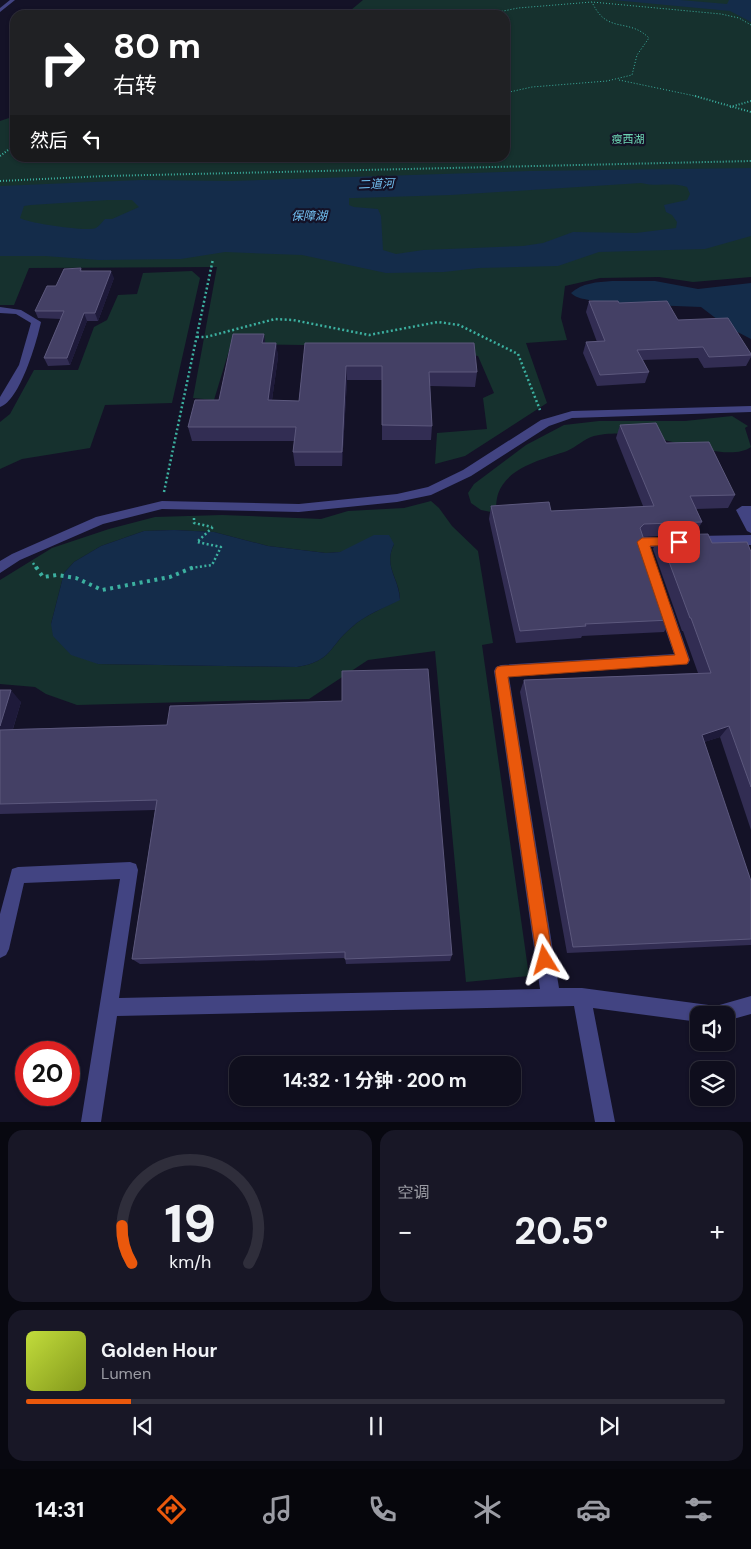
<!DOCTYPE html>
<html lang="zh">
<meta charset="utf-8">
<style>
:root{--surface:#0f0e1d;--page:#181726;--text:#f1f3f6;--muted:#9b9ca4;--line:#2f2e3b;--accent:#ea580c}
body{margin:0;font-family:"DM Sans","Noto Sans SC",sans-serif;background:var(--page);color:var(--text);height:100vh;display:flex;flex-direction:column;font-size:19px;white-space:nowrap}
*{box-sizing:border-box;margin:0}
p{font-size:16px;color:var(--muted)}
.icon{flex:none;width:28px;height:28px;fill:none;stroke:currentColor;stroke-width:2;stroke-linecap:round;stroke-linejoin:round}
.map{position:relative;height:1122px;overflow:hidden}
.side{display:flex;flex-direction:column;gap:8px;padding:8px;background:#080810;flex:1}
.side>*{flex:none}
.hud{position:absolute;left:10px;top:10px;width:500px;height:152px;border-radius:15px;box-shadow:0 1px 4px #0004,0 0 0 1px var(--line);background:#202124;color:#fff;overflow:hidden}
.buttons{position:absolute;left:690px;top:1006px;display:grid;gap:10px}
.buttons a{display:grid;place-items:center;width:45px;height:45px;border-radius:10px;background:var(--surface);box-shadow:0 1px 4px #0004,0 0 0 1px var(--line);font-size:25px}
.speed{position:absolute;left:15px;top:1041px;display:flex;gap:10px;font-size:25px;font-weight:700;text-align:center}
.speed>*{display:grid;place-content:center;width:65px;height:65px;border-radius:50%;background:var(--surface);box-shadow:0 1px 4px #0004,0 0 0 1px var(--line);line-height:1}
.speed .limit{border:8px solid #d22;background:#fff;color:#111}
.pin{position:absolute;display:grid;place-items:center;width:42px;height:42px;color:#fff;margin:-21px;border-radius:10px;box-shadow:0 2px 8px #0006}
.me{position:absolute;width:55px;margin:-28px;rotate:352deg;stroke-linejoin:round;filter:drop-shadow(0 0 4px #0008)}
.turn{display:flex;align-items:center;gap:18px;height:105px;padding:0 20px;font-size:22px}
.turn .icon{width:65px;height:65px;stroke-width:2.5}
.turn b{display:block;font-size:35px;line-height:42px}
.then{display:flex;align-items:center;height:48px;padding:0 20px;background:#0003;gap:10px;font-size:19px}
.big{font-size:38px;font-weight:700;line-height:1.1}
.side .tile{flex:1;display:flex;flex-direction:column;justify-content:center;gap:8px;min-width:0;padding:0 18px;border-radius:15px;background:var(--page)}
.side .dial{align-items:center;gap:0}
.dial svg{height:130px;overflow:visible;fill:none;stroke:var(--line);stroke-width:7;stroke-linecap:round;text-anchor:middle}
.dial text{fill:var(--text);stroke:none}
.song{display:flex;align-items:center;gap:15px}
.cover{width:60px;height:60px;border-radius:8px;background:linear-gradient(135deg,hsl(70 70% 55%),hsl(70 70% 35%))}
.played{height:5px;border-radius:2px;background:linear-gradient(90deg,var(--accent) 15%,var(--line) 15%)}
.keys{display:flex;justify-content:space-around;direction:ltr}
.heat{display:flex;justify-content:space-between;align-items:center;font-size:28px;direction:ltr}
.side .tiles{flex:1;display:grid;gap:8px;grid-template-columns:1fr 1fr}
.tile:last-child{grid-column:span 2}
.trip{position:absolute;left:229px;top:1056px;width:292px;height:50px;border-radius:15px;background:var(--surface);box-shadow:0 1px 4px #0004,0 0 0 1px var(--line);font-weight:700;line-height:50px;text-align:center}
.tabs{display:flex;height:80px;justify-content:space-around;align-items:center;background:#06060c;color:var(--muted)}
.tabs .icon{width:35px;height:35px}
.tabs .selected{color:var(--accent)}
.tabs b{font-size:22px;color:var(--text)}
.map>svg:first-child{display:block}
.green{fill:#16312e;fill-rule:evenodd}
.water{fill:#142c4a;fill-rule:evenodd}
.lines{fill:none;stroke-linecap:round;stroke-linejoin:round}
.path-far3{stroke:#3cb0a0;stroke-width:1;stroke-dasharray:1 2;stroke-linecap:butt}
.path-far2{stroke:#3cb0a0;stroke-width:2;stroke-dasharray:1 2;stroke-linecap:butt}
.path-far1{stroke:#3cb0a0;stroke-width:2.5;stroke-dasharray:2 2.5;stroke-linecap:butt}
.path{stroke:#3cb0a0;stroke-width:4;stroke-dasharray:3 4.5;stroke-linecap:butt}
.minor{fill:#424482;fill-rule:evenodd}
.wall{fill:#322d53}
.shaded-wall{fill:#1e1a3a}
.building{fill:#444065;stroke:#5c587d}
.route{fill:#ea580c;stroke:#983908}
.labels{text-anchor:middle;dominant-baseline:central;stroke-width:4.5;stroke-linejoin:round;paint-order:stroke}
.far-park-label{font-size:11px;fill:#6dd6b4;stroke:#141227}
.far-water-label{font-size:12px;font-style:italic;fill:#73c1f2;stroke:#141227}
</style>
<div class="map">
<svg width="751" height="1122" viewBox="0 0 751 1122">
<rect width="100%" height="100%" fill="#141227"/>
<path class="green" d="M 363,0 L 751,0 L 751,277 L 693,282 L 659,277 L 600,278 L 565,286 L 561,318 L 567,340 L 526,343 L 547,403 L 465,456 L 435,464 L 437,433 L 487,429 L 483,398 L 494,393 L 478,356 L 433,347 L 231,344 L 214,400 L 193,398 L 217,267 L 29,268 L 14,305 L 0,305 L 0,121 L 15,116 L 15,158 L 505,158 L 505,15 L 345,15 Z
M 192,271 L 200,278 L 172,403 L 105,405 L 90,448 L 22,459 L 0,469 L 0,422 L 10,414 L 34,370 L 78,370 L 94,327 L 107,320 L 118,295 L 137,294 L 143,273 Z
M 732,416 L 748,426 L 745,428 L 751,447 C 728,464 662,435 632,434 C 621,433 604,433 594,436 C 584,439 576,447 567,451 C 544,459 507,467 498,494 C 496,500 496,508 496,513 L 481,510 L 471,503 L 468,493 L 474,484 L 526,445 L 564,425 L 599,421 L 685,421 Z
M 431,501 L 439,508 L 452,526 L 478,551 L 493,643 L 482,645 L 529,976 L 466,982 L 435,651 L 368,660 L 309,699 L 77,705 L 46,694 L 35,687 L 0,684 L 0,580 L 52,548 L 109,529 L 155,517 L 222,515 L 321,519 L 348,511 L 404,508 ZM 174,530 L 214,532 L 268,546 L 326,553 L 340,552 L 394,544 C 383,567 399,577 400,599 C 386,607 363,616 352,627 C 328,647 333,661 297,667 L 98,664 L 51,624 L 64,573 L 74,562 L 101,546 L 144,531 Z"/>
<path class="water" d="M 613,0 L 680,0 L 727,4 L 729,0 L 751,0 L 751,22 L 730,11 Z
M 751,168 L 751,236 L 705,249 L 599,252 L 558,266 L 479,268 L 444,272 L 386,273 L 302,255 L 225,252 L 181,259 L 99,260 L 45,256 L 0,256 L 0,186 L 141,180 L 230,181 L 530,171 ZM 641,183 C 656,187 673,182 687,187 L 690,194 L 687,200 L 664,205 L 666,212 L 672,215 L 677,222 L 676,228 L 636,233 L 573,232 L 543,243 L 523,246 L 423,250 L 396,254 L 383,250 L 381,216 L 378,209 L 354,207 L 349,205 L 349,198 L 354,198 L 451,195 ZM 108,200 L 132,200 L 139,207 L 112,219 L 105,219 C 102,222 99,226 96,228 C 86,232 28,223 20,218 L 24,206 L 31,205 Z
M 612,281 L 655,281 L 698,289 L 751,283 L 751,339 L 726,326 L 701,307 L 624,304 L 603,306 C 593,297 580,302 571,293 C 582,283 597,282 612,281 Z
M 174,530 L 214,532 L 268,546 L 326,553 L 340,552 L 374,535 L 389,535 L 394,544 C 383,567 399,577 400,600 C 386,607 363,616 352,627 C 328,647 333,661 297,667 L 98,664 L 71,655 L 53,636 L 51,624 L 64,573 L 74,562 L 101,546 L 144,531 Z"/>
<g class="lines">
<path class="path-far3" d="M 484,15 L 518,8 L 592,2 L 721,14 L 739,18 L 751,25
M 619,80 L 700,97
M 505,93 L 532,87 L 607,81 L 632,75 L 637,55 L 649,38 C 628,17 607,35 592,2"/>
<path class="path-far2" d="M 695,96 L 751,112
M 730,107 L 751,101
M 0,156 L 15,145
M 0,181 L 106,176 L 751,161"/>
<path class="path-far1" d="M 197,337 L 206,337 L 275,319 L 293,320 L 369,335 L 438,322 L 459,325 L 518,354 L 540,410
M 164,492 L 213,259
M 194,518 L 194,523 L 212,527
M 33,563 L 36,568
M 191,568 L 212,565 L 221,547 L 197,542 L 213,527"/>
<path class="path" d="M 36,567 L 43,577 L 57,575 L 76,578 L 102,590 L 170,577 L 194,567"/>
<path class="minor" d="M 10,0 L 15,0 L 0,12 L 0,8 Z
M 0,307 L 21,310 L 41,322 C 37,341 20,401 0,407 L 0,397 L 19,365 L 31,323 L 16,314 L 0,313 Z
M 751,406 L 751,412 L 572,418 L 549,426 L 471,476 L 431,495 L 397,502 L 299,512 L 162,509 L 103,524 L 20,560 L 0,573 L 0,561 L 12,554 L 96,517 L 162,501 L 299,504 L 397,494 L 428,487 L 463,470 L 541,420 L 572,411 Z
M 742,506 L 751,506 L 751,533 L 747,531 L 736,510 Z
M 751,535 L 751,545 L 696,546 L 692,544 L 690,541 L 692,538 L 696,536 Z
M 642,537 L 673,537 L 677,539 L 679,542 L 677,545 L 650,547 L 653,556 L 651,559 L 643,559 L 636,542 L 638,539 Z
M 665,603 L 670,604 L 672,608 L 690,660 L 688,664 L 509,677 L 559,988 L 582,988 L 716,1006 L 751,996 L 751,1014 L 726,1021 L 726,1015 L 699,1015 L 699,1022 L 593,1008 L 615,1122 L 595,1122 L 574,1006 L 117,1016 L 101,1122 L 81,1122 L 120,879 L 24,883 L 9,949 L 6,955 L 0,958 L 0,914 L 12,869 L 18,867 L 130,862 L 136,864 L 138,870 L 119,998 L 540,989 L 494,671 L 496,667 L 501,665 L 674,654 L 658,608 L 660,604 Z"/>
</g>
<path class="wall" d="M 81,268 L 82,271 L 114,278 L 98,321 L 87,321 L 70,365 L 48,366 L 44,358 L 61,319 L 38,318 L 35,311 L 56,286 Z
M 589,301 L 619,303 L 678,320 L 751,354 L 751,357 L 746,366 L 704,368 L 698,358 L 643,360 L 649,372 L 645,383 L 597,386 L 583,353 L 586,342 L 597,342 L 586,312 Z
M 265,343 L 276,343 L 278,357 L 272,400 L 299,401 L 305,343 L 477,372 L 475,387 L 430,386 L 432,426 L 431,440 L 382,440 L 382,380 L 347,380 L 342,466 L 295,466 L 293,452 L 294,441 L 192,441 L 188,427 L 219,400 Z
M 620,425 L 666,443 L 735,495 L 728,508 L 696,509 L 702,522 L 695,534 L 712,543 L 751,552 L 751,830 L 720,737 L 704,742 L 751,881 L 751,945 L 567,953 L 520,692 L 524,680 L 698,673 L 683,631 L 682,631 L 653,549 L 659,536 L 643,537 L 671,620 L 664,632 L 582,636 L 581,638 L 516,643 L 489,519 L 491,506 L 551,511 L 643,506 L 616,438 Z
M 0,690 L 21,702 L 13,729 L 167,725 L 452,955 L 450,961 L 346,964 L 345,958 L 140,964 L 132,959 L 155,810 L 0,814 Z"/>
<path class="shaded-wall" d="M 111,271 L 114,278 L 98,321 L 95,313 Z
M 84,313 L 87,321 L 70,365 L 67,358 Z
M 264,334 L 266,348 L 262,343 Z
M 276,343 L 278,357 L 270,414 L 268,400 Z
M 346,366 L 347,380 L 342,466 L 342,452 Z
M 11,690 L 21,702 L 9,741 L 0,731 L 0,726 Z
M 729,726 L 720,737 L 692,746 L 702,735 Z"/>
<path class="building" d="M 81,268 L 80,271 L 111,271 L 95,313 L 84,313 L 67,358 L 44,358 L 64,311 L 35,311 L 47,286 L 56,286 L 64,269 Z
M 589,301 L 618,301 L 619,303 L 667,301 L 678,320 L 728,318 L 751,354 L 751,355 L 709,357 L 703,347 L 637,350 L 649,372 L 600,375 L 586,342 L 605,341 Z
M 233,334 L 264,334 L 262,343 L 276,343 L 268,400 L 299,401 L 305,343 L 474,343 L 477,372 L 429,372 L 432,426 L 382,425 L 382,366 L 346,366 L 342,452 L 293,452 L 296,427 L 188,427 L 195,400 L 219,400 Z
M 656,423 L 666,443 L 709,442 L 735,495 L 690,496 L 702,522 L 644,524 L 640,528 L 671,620 L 585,624 L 586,626 L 520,631 L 491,506 L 549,502 L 551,511 L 654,506 L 620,425 Z
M 708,534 L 712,543 L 747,542 L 751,552 L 751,787 L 729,726 L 702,735 L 751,881 L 751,939 L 573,947 L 524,680 L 711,673 L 691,618 L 690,618 L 659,535 Z
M 428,669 L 452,955 L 345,959 L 345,952 L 132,959 L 157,800 L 0,804 L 0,730 L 167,725 L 170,706 L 342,701 L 342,671 Z
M 0,690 L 11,690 L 0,726 Z"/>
<path class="route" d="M 679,537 L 683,538 L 684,542 L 683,545 L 650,546 L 689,660 L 687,664 L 508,677 L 553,960 L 550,965 L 545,968 L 539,965 L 537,960 L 495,671 L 497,667 L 501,666 L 675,655 L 637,542 L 642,538 Z"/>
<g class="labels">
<g class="far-park-label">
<text x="628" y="139">瘦西湖</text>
</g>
<g class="far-water-label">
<text transform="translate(376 184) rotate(-2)">二道河</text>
<text x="309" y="216">保障湖</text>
</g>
</g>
</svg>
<div class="buttons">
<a><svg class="icon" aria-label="sound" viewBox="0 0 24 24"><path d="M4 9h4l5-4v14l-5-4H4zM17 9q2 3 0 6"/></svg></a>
<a><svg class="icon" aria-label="layers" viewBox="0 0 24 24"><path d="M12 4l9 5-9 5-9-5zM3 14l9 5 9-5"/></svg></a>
</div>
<div class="speed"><div class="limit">20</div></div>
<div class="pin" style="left:679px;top:542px;background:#d93025"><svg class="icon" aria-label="arrive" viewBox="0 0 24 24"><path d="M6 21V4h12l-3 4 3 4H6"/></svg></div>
<svg class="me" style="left:545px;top:960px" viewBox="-20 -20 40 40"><path d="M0-17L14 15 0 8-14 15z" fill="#ea580c" stroke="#fff" stroke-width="4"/></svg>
<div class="trip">14:32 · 1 分钟 · 200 m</div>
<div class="hud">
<div class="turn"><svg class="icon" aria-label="right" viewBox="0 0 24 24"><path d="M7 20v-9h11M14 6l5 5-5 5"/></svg><div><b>80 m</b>右转</div></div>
<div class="then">然后<svg class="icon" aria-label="left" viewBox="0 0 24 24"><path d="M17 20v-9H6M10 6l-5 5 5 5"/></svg></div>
</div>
</div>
<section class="side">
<div class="tiles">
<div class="tile dial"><svg viewBox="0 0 100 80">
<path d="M14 69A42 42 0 1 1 86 69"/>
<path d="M14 69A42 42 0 0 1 8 46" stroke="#ea580c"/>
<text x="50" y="56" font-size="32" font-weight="700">19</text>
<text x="50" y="72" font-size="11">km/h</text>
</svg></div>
<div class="tile"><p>空调</p>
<div class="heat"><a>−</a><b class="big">20.5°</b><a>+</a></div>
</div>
<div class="tile">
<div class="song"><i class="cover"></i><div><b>Golden Hour</b><p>Lumen</p></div></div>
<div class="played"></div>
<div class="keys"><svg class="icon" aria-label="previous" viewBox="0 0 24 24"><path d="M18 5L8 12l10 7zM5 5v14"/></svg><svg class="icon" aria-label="pause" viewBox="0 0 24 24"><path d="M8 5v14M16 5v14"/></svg><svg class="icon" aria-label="next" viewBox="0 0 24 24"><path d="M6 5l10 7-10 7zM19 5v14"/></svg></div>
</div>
</div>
</section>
<nav class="tabs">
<b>14:31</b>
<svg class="icon selected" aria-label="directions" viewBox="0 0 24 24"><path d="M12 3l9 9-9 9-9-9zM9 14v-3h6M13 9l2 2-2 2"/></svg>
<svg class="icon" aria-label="music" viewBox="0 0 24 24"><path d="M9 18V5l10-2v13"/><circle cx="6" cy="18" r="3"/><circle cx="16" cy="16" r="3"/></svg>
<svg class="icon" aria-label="phone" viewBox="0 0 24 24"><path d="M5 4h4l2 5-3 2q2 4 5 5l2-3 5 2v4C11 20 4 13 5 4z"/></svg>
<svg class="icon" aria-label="climate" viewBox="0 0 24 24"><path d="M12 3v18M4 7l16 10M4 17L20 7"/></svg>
<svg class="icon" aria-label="car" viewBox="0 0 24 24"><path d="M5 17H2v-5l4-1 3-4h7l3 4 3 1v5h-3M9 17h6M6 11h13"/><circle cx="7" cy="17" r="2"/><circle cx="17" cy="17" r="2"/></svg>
<svg class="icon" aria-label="filters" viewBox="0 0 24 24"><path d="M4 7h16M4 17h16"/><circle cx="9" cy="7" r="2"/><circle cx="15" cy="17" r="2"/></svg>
</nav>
